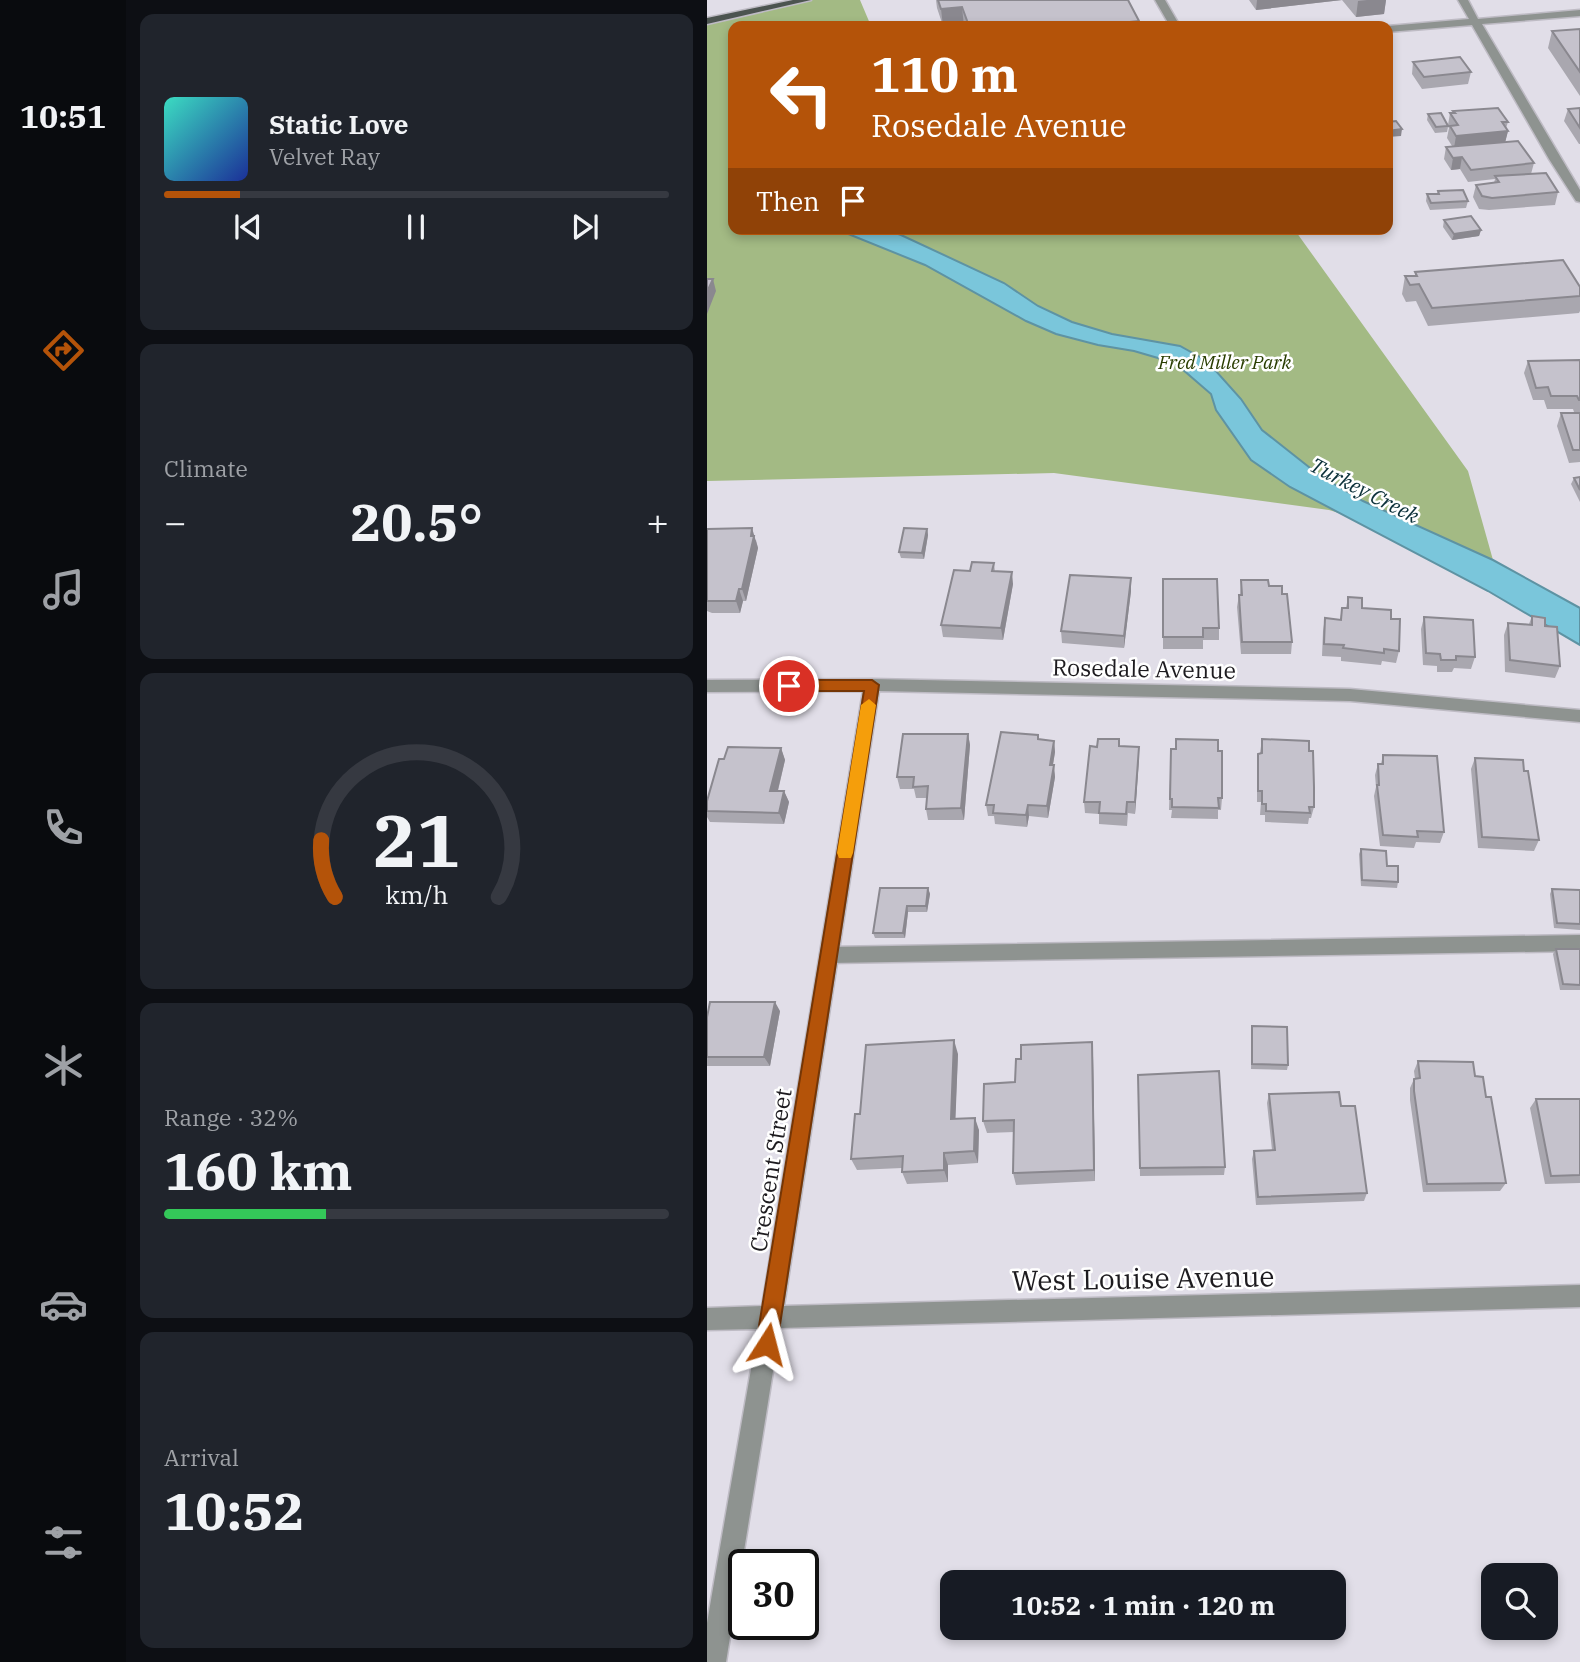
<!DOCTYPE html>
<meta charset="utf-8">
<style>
:root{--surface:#171b24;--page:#20242c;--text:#f1f3f6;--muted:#9ea1a6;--line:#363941;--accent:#b45309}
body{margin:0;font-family:"IBM Plex Serif",serif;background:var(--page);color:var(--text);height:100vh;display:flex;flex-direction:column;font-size:26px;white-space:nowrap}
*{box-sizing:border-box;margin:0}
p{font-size:23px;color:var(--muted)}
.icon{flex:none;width:38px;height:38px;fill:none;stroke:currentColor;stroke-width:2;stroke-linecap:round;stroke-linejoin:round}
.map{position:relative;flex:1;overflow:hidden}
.drawer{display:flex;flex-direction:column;gap:14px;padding:14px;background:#0d0f14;width:581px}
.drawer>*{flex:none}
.hud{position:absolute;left:21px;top:21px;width:665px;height:214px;border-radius:14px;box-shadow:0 4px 10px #0003;background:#b45309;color:#fff;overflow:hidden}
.controls{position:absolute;left:774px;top:1563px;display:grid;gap:14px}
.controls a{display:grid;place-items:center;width:77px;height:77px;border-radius:14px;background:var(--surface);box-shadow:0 4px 10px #0003;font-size:35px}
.speed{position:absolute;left:21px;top:1549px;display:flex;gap:14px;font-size:35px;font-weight:700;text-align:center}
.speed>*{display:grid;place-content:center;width:91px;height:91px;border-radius:50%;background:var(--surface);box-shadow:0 4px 10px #0003;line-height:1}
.speed .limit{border:4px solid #111;border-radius:10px;background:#fff;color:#111}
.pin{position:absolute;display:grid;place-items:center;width:60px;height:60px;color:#fff;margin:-30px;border:4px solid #fff;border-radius:50%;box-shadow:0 2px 7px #0007}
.me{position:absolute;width:77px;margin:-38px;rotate:9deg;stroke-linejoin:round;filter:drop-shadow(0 0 5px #0008)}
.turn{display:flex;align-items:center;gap:24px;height:147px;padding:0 28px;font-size:32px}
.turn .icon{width:91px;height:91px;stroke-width:2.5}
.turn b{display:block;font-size:49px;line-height:60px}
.then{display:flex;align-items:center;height:66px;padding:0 28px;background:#0003;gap:14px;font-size:26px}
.big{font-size:52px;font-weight:700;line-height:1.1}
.drawer .widget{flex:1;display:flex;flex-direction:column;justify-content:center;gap:10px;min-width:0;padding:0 24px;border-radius:14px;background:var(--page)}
.drawer .dial{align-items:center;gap:0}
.dial svg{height:182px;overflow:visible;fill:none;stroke:var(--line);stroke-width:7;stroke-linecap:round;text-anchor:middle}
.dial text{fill:var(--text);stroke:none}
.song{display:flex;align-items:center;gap:21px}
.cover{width:84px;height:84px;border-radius:10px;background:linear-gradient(135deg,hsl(170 70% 55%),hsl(230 70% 35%))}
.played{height:7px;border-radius:4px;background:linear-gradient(90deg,var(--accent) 15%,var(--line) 15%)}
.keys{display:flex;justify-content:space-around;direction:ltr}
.heat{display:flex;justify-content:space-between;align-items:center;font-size:38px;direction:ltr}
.charge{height:10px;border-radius:5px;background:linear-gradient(90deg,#34c759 32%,var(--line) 0)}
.trip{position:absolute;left:233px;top:1570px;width:406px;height:70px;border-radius:14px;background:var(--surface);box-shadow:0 4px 10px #0003;font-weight:700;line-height:70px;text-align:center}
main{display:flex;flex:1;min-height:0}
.menu{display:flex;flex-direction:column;width:126px;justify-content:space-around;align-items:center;background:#090b0e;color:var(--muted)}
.menu .icon{width:49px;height:49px}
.menu .active{color:var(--accent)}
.menu b{font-size:32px;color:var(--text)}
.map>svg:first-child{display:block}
.green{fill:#a3ba84}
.water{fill:#7ac6db;stroke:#5e93a3;stroke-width:2}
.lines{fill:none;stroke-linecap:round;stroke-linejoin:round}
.lane-casing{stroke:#bebbc4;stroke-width:3}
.street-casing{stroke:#bebbc4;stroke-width:3}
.primary-casing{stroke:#bebbc4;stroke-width:3}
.lane{fill:#8e9390;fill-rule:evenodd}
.street{fill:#8e9390;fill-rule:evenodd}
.primary{fill:#4c5450;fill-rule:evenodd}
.wall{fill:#a9a7af}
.shaded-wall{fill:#8a888f}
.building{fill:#c5c2cc;stroke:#8a888f;stroke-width:2}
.route{fill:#b45309;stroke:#753606;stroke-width:2}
.slow{fill:#f59e0b}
.labels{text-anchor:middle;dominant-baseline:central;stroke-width:5;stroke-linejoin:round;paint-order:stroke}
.far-park-label{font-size:19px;font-style:italic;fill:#293d00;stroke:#fff}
.far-water-label{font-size:21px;font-style:italic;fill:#0c313a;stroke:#fff}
.street-label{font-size:23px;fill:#1d1b1f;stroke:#fff}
.near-street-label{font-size:28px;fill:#1d1b1f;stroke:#fff}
</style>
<main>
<nav class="menu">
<b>10:51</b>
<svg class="icon active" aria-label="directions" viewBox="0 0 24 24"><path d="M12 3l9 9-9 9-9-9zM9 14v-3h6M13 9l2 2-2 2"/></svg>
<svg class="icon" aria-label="music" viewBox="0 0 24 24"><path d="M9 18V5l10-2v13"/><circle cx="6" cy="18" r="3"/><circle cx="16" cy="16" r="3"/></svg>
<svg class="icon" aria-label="phone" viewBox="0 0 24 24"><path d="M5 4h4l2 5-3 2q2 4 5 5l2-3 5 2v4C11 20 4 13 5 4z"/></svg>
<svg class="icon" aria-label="climate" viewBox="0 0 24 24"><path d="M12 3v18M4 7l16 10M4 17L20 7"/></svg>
<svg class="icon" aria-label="car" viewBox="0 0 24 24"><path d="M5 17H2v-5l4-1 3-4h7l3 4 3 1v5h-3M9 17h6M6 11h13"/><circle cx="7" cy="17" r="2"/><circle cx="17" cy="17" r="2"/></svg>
<svg class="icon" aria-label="filters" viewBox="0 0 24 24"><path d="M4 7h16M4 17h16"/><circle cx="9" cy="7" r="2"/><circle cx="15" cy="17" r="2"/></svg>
</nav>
<section class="drawer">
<div class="widget">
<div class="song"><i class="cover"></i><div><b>Static Love</b><p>Velvet Ray</p></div></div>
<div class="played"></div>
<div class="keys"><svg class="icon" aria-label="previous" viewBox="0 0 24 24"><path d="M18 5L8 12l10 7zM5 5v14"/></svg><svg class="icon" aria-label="pause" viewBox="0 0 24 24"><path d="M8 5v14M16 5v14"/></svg><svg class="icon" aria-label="next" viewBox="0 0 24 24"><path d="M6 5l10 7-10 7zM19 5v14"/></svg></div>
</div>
<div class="widget"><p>Climate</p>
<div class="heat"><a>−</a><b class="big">20.5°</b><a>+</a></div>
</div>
<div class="widget dial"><svg viewBox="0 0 100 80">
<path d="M14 69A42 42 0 1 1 86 69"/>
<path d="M14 69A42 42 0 0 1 8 44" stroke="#b45309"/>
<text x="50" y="56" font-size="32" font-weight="700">21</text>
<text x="50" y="72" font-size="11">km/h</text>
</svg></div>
<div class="widget"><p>Range · 32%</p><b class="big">160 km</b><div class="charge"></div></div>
<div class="widget"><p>Arrival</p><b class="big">10:52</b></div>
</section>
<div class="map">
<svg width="873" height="1662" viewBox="0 0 873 1662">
<rect width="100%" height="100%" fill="#e1dee8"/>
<path class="green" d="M 92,0 L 153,0 L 164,26 L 26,26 L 26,229 L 587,229 L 761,471 L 786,560 L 622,510 L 347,473 L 0,481 L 0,21 Z"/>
<path class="water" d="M 129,229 L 177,229 L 194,235 L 297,283 L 331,306 L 365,322 L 405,334 L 473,346 L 500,361 L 534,399 L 555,430 L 612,475 L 656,501 L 786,560 L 873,608 L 873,645 L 781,591 L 583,487 L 544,460 L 509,410 L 504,394 L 468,363 L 427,351 L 391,345 L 349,334 L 319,321 L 218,265 Z"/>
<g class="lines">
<defs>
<path id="lane" d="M 873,935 L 873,951 L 122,963 L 115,961 L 113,955 L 115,949 L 122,947 Z"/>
<path id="street" d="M 448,0 L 458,0 L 473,26 L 463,26 Z
M 751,0 L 761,0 L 771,19 L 873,10 L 873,16 L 775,24 L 873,190 L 873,202 L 869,201 L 842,159 L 765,25 L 681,32 L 681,26 L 762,19 Z
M 165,679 L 643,689 L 873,710 L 873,722 L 643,701 L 172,691 L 77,1306 L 873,1285 L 873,1307 L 73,1328 L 19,1662 L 0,1662 L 0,1623 L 51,1329 L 0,1330 L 0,1308 L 55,1306 L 156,691 L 0,692 L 0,680 Z"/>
<path id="primary" d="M 86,0 L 104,0 L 0,24 L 0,18 Z"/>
</defs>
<use href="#lane" class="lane-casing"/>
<use href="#street" class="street-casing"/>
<use href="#primary" class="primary-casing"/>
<use href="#lane" class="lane"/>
<use href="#street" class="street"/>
<use href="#primary" class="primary"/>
</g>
<path class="wall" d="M 229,0 L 421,0 L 432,21 L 432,26 L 236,26 L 230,8 Z
M 542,0 L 635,0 L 549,10 Z
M 635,0 L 679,0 L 677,14 L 649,17 Z
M 873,29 L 873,96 L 841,48 L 845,31 Z
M 706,62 L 764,72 L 761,84 L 715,89 L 705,74 Z
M 873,108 L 873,144 L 872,144 L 857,121 L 861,109 Z
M 746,111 L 801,122 L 799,128 L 801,131 L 798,142 L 827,163 L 824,174 L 851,192 L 848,205 L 782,210 L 772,209 L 766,197 L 769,185 L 787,183 L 788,179 L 761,182 L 753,169 L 744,170 L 737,159 L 739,147 L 745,146 L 740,138 L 742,128 L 741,127 L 740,132 L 728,133 L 720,120 L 721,114 L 741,125 L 743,113 L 746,113 Z
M 731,191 L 761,201 L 759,208 L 723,210 L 719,201 L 720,194 L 730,194 Z
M 737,220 L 774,230 L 772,236 L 745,240 L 736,227 Z
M 708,272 L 873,287 L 873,311 L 872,313 L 721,326 L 709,301 L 699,302 L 695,294 L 698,276 L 708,276 Z
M 873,360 L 873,412 L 867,412 L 866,409 L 840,409 L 837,400 L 826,400 L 817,373 L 821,361 Z
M 854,413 L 873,413 L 873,462 L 862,463 L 850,426 Z
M 873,477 L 873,502 L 864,484 L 867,478 Z
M 0,529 L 49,540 L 51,548 L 39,601 L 36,601 L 33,613 L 5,613 L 0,611 Z
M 220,529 L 221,535 L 217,559 L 194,558 L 192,552 Z
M 287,563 L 288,572 L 306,584 L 296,640 L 236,637 L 234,625 L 263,571 Z
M 424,578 L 424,591 L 417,648 L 355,643 L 354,631 Z
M 456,579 L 512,628 L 512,640 L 496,640 L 496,649 L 456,649 Z
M 534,580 L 562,586 L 575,594 L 585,642 L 584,654 L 534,654 L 530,607 L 532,595 L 533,595 Z
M 641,597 L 655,608 L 684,619 L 692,651 L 689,663 L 675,661 L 674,665 L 634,661 L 634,657 L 615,656 L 616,631 L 618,618 L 633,620 L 635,608 L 639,608 Z
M 825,616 L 838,626 L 853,666 L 848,678 L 798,672 L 797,635 L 801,623 L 822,624 Z
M 717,617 L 768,657 L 764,669 L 747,668 L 745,672 L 730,672 L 730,666 L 716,665 L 714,629 Z
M 261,734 L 263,745 L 257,820 L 221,820 L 219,809 L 220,798 L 209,798 L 207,789 L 193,789 L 190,777 Z
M 331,735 L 332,739 L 347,741 L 348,752 L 346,765 L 348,777 L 341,818 L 322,816 L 320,827 L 288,824 L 287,816 L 281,816 L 279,805 Z
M 555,739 L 607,807 L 604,818 L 602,818 L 601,824 L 558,822 L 558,815 L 553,815 L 554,802 L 550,802 L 550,765 L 551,754 L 553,753 Z
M 412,746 L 432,747 L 428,814 L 421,813 L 420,826 L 392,824 L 392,814 L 378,813 L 377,802 Z
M 74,748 L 78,760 L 71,791 L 77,791 L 82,802 L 77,824 L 3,822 L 0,817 L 0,801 L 17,759 Z
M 464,749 L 511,751 L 515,798 L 514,810 L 511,810 L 511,819 L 464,818 L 465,810 L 462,810 Z
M 676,755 L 737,832 L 733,843 L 709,842 L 707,848 L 673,846 L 667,796 L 669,787 L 668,775 L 671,764 L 674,764 Z
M 768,758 L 817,771 L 832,840 L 827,851 L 771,848 L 764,769 Z
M 654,849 L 680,866 L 691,882 L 690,888 L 654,886 L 652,854 Z
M 221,888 L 223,894 L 220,912 L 201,912 L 198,938 L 168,938 L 166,933 Z
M 845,889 L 873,890 L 873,930 L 847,928 L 843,894 Z
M 849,949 L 873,949 L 873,990 L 853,990 L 846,954 Z
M 73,1011 L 63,1066 L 0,1066 L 0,1017 Z
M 545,1026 L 581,1065 L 580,1070 L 544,1069 Z
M 251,1054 L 248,1119 L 272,1130 L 271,1163 L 241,1165 L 241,1182 L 200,1184 L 195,1172 L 195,1168 L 150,1170 L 144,1159 L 153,1114 Z
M 386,1056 L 388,1181 L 309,1185 L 306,1173 L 307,1132 L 280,1133 L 276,1121 L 308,1082 Z
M 711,1061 L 768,1076 L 779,1097 L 799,1183 L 793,1191 L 716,1192 L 703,1100 L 703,1088 L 707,1079 L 708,1079 L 707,1071 Z
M 431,1075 L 518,1167 L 517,1175 L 433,1176 Z
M 562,1094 L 634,1106 L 660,1193 L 657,1201 L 549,1205 L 545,1159 L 547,1151 L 565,1150 L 560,1103 Z
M 829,1099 L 873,1099 L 873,1183 L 838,1184 L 823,1108 Z"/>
<path class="shaded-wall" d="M 550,0 L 635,0 L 549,10 Z
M 660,0 L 679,0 L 677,14 L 649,17 L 651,1 Z
M 255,7 L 257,26 L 236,26 L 234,9 Z
M 432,21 L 432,26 L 384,26 Z
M 695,129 L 694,136 L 681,137 L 681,131 Z
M 801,131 L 798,143 L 747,148 L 749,136 Z
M 755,157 L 753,169 L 744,170 L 746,158 Z
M 774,230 L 772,236 L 745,240 L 747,234 Z
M 6,279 L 9,291 L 0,314 L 0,292 Z
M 45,528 L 51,548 L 39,601 L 35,589 Z
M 220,529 L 221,535 L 217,559 L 215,553 Z
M 305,572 L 306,584 L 296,640 L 294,628 Z
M 424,578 L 424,591 L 417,648 L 417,636 Z
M 32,589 L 36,601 L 33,613 L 29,601 Z
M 261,734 L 263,745 L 257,820 L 254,808 Z
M 347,741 L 348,752 L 344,776 L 343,765 Z
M 432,747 L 432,759 L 428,814 L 428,802 Z
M 74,748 L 78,760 L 68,802 L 63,791 Z
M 347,765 L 348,777 L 341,818 L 340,806 Z
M 77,791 L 82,802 L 77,824 L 72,813 Z
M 321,805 L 322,816 L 320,827 L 319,815 Z
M 221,888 L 223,894 L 220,912 L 219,906 Z
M 200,906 L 201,912 L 198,938 L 196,933 Z
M 68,1002 L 73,1011 L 63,1066 L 57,1057 Z
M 247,1040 L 251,1054 L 248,1131 L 244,1119 Z
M 385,1042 L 386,1056 L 388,1181 L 387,1170 Z
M 268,1118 L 272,1130 L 271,1163 L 267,1151 Z
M 237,1153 L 241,1165 L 241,1182 L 237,1170 Z"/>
<path class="building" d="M 231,0 L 421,0 L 432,21 L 384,26 L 262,26 L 255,7 L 234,9 Z
M 873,29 L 873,72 L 845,31 Z
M 753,57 L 764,72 L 717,77 L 706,62 Z
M 791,108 L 801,122 L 795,122 L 801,131 L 749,136 L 743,126 L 751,125 L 743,113 L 748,113 L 746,111 Z
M 873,108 L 873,128 L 861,109 Z
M 734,113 L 741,126 L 729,127 L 721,114 Z
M 689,121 L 695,129 L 681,131 L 681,122 Z
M 811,141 L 827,163 L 764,170 L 755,157 L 746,158 L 739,147 Z
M 839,173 L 851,192 L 785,198 L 775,196 L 769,185 L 792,182 L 788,176 Z
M 756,190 L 761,201 L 724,203 L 720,194 L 732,194 L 731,191 Z
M 764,216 L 774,230 L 747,234 L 737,220 Z
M 856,260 L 873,287 L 873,296 L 725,308 L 712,284 L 703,285 L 698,276 L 710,276 L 708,272 Z
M 0,279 L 6,279 L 0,292 Z
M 873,360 L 873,400 L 872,400 L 870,396 L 844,396 L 841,387 L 829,388 L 821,361 Z
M 854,413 L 873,413 L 873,450 L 866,450 Z
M 873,477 L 873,490 L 867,478 Z
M 45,528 L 44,536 L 47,536 L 35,589 L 32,589 L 29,601 L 0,601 L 0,529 Z
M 197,528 L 220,529 L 215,553 L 192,552 Z
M 265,562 L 287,563 L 285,571 L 305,572 L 294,628 L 234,625 L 247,570 L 263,571 Z
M 363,575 L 424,578 L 417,636 L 354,631 Z
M 456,579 L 510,579 L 512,628 L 496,628 L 496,637 L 456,637 Z
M 534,580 L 561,580 L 562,586 L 575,586 L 575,594 L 580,594 L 585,642 L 535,642 L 532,595 L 535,595 Z
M 641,597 L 655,598 L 655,608 L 684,610 L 684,619 L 693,619 L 692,651 L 677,649 L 677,653 L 636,648 L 637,645 L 617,644 L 618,618 L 634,620 L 635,608 L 641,608 Z
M 825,616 L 838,618 L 838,626 L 850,627 L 853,666 L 803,660 L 801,623 L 825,625 Z
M 717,617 L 766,620 L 768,657 L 749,656 L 749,660 L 734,660 L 733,654 L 719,653 Z
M 294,732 L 331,735 L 331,739 L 347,741 L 343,765 L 347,765 L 340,806 L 321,805 L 319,815 L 286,813 L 287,805 L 279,805 Z
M 196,734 L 261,734 L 254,808 L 219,809 L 221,786 L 206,787 L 207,777 L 190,777 Z
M 391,739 L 412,739 L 412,746 L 432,747 L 428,802 L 420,802 L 419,814 L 392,813 L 393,802 L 377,802 L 383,746 L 390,747 Z
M 469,739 L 511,740 L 511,751 L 515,751 L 515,798 L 511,798 L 512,808 L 465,807 L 465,799 L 463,799 L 464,749 L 469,749 Z
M 555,739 L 602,741 L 602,751 L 606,751 L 607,787 L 607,807 L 602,807 L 603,813 L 559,811 L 559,804 L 555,804 L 555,791 L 551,791 L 551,754 L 555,753 Z
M 21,747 L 74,748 L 63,791 L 77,791 L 72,813 L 0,811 L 0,801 L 12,759 L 17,759 Z
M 676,755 L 730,756 L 737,832 L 710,831 L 711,837 L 676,835 L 670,785 L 672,785 L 671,764 L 676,764 Z
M 768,758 L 816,760 L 817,771 L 821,771 L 832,840 L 775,837 Z
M 654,849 L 679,851 L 680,866 L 691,866 L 691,882 L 655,880 Z
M 173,888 L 221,888 L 219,906 L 200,906 L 196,933 L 166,933 Z
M 845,889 L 873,890 L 873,924 L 850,923 Z
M 849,949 L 873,949 L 873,985 L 856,984 Z
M 3,1002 L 68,1002 L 57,1057 L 0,1057 L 0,1017 Z
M 545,1026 L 580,1027 L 581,1065 L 545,1064 Z
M 247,1040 L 244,1119 L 268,1118 L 267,1151 L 237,1153 L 237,1170 L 195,1172 L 196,1156 L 144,1159 L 148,1114 L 153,1114 L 159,1045 Z
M 385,1042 L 387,1170 L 306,1173 L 307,1120 L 276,1121 L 277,1084 L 308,1082 L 309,1059 L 314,1059 L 314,1045 Z
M 711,1061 L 766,1062 L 768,1076 L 776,1077 L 779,1097 L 784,1097 L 799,1183 L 720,1184 L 707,1091 L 707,1079 L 713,1078 Z
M 512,1071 L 518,1167 L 433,1168 L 431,1075 Z
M 632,1092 L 634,1106 L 648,1106 L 660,1193 L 551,1197 L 547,1151 L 568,1150 L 562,1094 Z
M 829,1099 L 873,1099 L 873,1175 L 844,1176 Z"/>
<path class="route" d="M 82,680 L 165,680 L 172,685 L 70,1344 L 67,1351 L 60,1354 L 52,1351 L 49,1344 L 157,691 L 82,691 L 75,686 Z"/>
<path class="slow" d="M 162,699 L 169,705 L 146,853 L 144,858 L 132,858 L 130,853 L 154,705 Z"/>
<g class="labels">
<g class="far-park-label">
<text x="518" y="362">Fred Miller Park</text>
</g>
<g class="far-water-label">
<text transform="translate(658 490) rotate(27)">Turkey Creek</text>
</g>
<g class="street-label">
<text transform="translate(437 668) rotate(1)">Rosedale Avenue</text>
<text transform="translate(63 1170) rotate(-81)">Crescent Street</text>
</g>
<g class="near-street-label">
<text transform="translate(436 1278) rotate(-1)">West Louise Avenue</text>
</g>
</g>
</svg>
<div class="controls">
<a><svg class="icon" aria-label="search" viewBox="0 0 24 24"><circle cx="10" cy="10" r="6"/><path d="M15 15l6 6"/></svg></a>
</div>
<div class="speed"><div class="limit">30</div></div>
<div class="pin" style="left:82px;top:686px;background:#d93025"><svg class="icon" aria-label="arrive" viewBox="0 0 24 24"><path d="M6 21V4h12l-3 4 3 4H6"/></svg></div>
<svg class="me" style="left:60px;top:1344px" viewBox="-20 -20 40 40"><path d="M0-17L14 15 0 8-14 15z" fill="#b45309" stroke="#fff" stroke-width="4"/></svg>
<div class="trip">10:52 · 1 min · 120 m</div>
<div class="hud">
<div class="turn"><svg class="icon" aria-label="left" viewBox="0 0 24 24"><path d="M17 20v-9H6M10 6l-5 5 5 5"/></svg><div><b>110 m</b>Rosedale Avenue</div></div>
<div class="then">Then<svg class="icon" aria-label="arrive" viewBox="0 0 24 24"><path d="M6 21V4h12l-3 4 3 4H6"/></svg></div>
</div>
</div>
</main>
